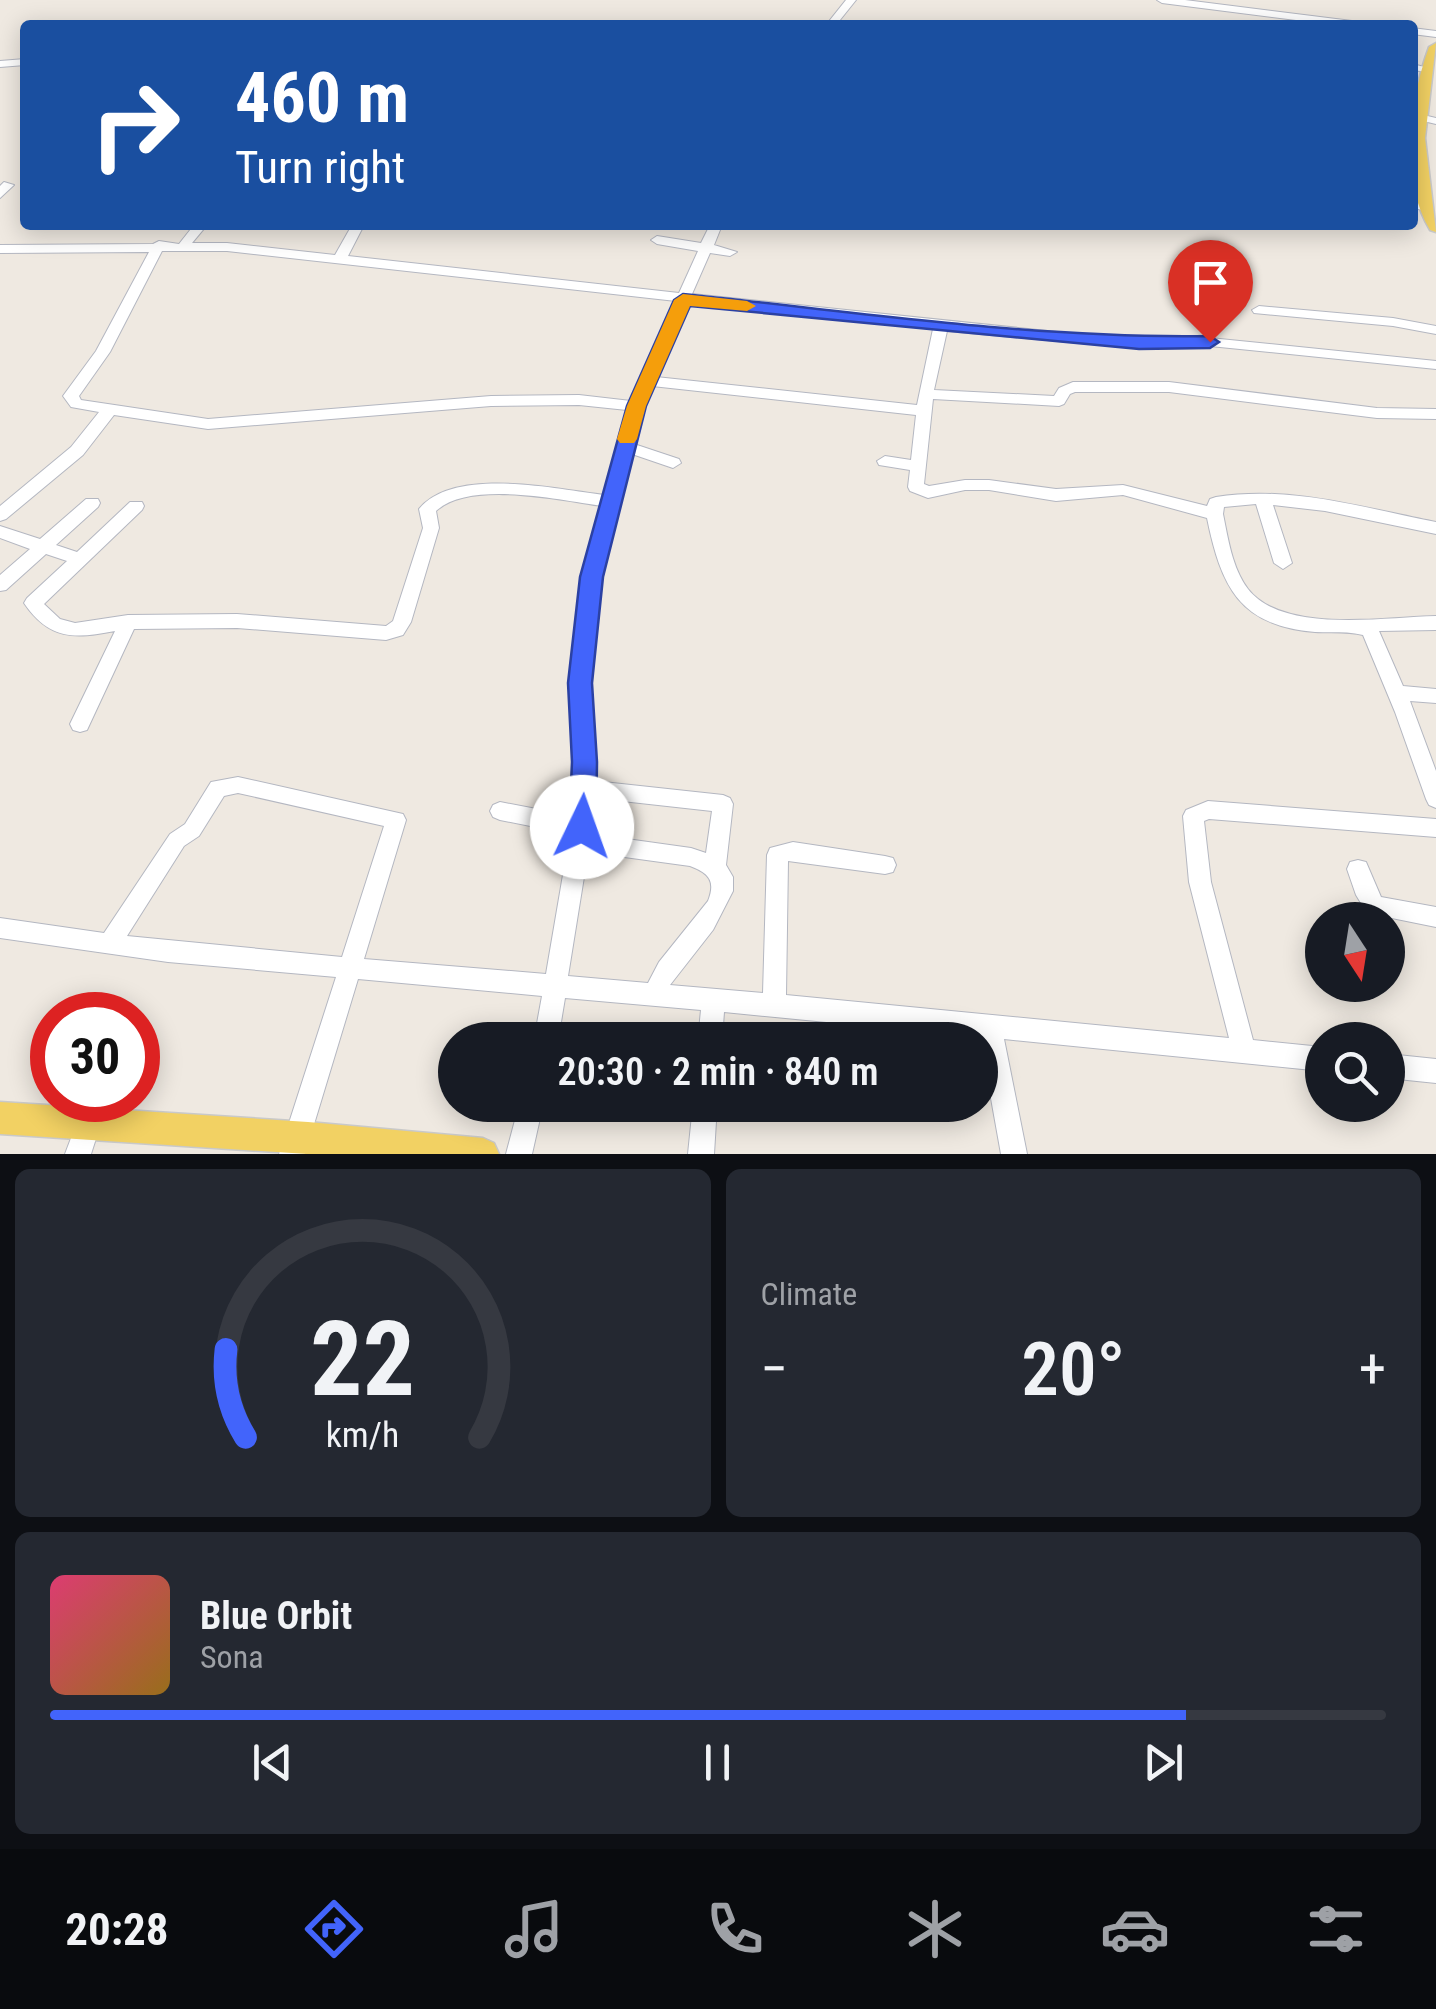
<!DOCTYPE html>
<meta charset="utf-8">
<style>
:root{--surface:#171b24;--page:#242831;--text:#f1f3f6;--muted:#9ea1a6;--line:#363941;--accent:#4264fb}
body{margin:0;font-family:"Roboto Condensed",sans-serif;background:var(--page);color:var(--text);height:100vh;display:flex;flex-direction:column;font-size:38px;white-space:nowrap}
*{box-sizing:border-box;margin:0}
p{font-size:32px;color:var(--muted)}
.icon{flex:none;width:55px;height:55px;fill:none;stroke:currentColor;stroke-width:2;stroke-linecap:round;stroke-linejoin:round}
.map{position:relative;height:1154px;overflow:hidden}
.details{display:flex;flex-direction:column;gap:15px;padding:15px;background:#0d0f14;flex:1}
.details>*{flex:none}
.banner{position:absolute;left:20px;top:20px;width:1398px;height:210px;border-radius:10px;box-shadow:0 5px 25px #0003;background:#1a4fa0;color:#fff;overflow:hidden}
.needle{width:65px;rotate:168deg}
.buttons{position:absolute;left:1305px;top:902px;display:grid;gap:20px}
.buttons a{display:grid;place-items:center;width:100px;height:100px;border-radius:50%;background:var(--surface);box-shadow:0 5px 25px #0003;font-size:50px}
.speed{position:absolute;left:30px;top:992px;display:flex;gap:20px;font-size:50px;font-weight:700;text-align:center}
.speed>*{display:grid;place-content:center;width:130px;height:130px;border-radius:50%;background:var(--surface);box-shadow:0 5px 25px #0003;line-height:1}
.speed .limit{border:15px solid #d22;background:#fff;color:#111}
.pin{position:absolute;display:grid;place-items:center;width:85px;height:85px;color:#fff;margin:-102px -42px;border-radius:50% 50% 50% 0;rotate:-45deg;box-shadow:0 0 10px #0007}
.pin .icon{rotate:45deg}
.me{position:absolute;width:110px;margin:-55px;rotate:3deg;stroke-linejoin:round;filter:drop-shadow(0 0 8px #0008)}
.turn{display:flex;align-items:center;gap:35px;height:210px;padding:0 50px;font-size:45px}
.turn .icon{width:130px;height:130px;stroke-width:2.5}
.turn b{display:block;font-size:70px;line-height:85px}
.big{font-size:75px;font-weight:600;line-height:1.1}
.details .tile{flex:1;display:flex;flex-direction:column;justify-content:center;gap:15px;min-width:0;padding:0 35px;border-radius:15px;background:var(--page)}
.details .dial{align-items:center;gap:0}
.dial svg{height:260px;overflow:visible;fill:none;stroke:var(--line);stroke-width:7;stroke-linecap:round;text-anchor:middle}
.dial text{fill:var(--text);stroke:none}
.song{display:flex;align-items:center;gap:30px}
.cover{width:120px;height:120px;border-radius:15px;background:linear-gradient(135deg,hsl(340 70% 55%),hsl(40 70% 35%))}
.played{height:10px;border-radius:5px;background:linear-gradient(90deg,var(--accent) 85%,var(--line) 85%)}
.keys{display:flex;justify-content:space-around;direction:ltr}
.heat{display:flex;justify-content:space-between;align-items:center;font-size:55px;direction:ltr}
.details .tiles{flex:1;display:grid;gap:15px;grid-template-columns:1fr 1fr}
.tile:last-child{grid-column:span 2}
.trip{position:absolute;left:438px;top:1022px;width:560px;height:100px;border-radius:50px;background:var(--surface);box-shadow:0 5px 25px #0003;font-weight:600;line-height:100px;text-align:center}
.tab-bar{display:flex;height:160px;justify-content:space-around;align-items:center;background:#090b0e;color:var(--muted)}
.tab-bar .icon{width:70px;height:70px}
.tab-bar .on{color:var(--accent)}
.tab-bar b{font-size:45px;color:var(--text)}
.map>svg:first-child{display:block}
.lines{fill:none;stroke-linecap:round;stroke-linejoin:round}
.minor-casing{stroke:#b4b7c1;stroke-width:2}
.major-casing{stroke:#c9c9c9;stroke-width:3}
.minor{fill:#fff;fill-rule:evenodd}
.major{fill:#f2d163;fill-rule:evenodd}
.route{fill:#4264fb;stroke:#2b41a3;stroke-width:2.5}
.slow{fill:#f59e0b}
</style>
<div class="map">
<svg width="1436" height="1154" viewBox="0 0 1436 1154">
<rect width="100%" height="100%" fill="#efe9e1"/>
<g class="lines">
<defs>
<path id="minor" d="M 846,0 L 856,0 L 836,25 L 826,25 Z
M 1157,0 L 1185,0 L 1360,22 L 1365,25 L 1336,25 L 1162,3 Z
M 1412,28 L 1436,31 L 1436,37 L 1412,34 Z
M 25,59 L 25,65 L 0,67 L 0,61 Z
M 1412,64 L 1433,69 L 1428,72 L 1412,70 Z
M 1419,114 L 1436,118 L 1436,124 L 1415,119 L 1413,117 Z
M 4,182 L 14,185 L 0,198 L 0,186 Z
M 1412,200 L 1428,203 L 1430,206 L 1424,210 L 1412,208 Z
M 194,225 L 207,225 L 192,243 L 227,243 L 335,255 L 352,225 L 364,225 L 348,256 L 679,293 L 698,251 L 657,244 L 651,240 L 657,236 L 701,243 L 710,225 L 722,225 L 714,245 L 737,252 L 730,256 L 710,253 L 692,294 L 1125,339 L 1210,338 L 1436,361 L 1436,369 L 1210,346 L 1125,347 L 947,331 L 934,390 L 1054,396 L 1059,388 L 1073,382 L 1169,382 L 1377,408 L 1436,409 L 1436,419 L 1377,418 L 1169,392 L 1075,392 L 1070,394 L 1064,404 L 1059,406 L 933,399 L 924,484 L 929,486 L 965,480 L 989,480 L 1056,489 L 1123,485 L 1207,506 L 1210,499 L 1216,497 C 1290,485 1364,508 1436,522 L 1436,534 L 1325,511 L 1273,505 L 1292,563 L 1283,569 L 1274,563 L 1256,504 L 1224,507 L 1223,514 C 1228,538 1232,568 1248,589 C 1283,634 1384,617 1436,616 L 1436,630 L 1379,631 L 1403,686 L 1436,689 L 1436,703 L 1410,701 L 1436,771 L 1436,808 L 1429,805 L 1426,799 L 1395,712 L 1363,635 C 1347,631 1331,633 1315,632 C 1239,626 1221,586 1207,518 L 1123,495 L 1056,501 L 989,490 L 965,490 L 928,498 L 910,491 L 908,487 L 910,470 L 879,465 L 877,461 L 885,456 L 911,460 L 916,415 L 652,386 L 644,406 L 634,444 L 679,459 L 681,463 L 673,468 L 632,454 L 601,577 L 589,683 L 594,781 L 723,795 L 730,798 L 733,804 L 726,865 L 733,877 L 733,891 L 713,930 L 670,985 L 763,993 L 767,855 L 770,848 L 793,842 L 885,856 L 893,858 L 896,865 L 893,872 L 885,874 L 788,861 L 786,995 L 1229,1038 L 1189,882 L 1183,816 L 1186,810 L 1208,801 L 1436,819 L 1436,837 L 1209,819 L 1204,821 L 1211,882 L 1253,1040 L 1322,1047 L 1322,1071 L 1004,1039 L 1027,1154 L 1001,1154 L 980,1037 L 724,1012 L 722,1040 L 698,1040 L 701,1010 L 565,998 L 558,1040 L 534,1040 L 542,996 L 358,979 L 305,1154 L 279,1154 L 336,977 L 168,962 L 0,938 L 0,918 L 104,933 L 170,834 L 185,824 L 211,782 L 238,777 L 403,814 L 406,820 L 364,959 L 546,974 L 570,834 L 500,820 L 493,817 L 490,811 L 493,805 L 500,802 L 573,816 L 571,683 L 583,577 L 602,506 C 559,500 470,480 436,511 L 439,528 L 411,622 L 403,635 L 386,640 L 237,628 L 134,629 L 87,730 L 80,732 L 73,730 L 70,724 L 115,631 C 74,639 49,640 24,603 L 27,598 L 67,561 L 46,554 L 6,590 L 0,591 L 0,575 L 30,549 L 0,538 L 0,526 L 40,539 L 86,499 L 98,499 L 100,503 L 98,507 L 56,545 L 77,552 L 130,502 L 142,502 L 144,506 L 142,510 L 44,604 L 60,619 L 75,623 L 128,615 L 237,614 L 386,626 L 393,621 L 423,528 L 419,509 C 454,466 556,489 605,495 L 627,410 L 579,405 L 491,406 L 208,429 L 114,415 L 83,455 L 6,519 L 0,521 L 0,506 L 71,447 L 99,412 L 71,407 L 63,396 L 96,351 L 149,252 L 0,253 L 0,245 L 153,244 L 159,241 L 179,244 ZM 162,251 L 227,251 L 676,301 L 631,401 L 579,395 L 491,396 L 208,419 L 81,400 L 79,396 L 110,352 ZM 689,302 L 933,329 L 917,405 L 656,377 ZM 238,793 L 384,826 L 342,957 L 127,936 L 184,846 L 199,836 L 224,796 ZM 595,798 L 712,811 L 706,853 L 691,848 L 591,834 ZM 588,852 L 690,866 C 709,873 716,881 708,901 L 659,962 L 648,983 L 568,976 Z
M 1259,306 L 1393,318 L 1436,326 L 1436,334 L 1393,326 L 1254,313 L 1252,310 Z
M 1358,860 L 1366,862 L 1381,897 L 1436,907 L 1436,927 L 1367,913 L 1356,895 L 1347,869 L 1350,862 Z
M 1388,1054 L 1436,1059 L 1436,1083 L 1388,1078 Z
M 519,1105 L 543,1105 L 532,1154 L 506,1154 Z
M 693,1105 L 717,1105 L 714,1154 L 688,1154 Z
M 88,1114 L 97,1117 L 100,1126 L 91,1154 L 65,1154 L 79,1117 Z"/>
<path id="major" d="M 1436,43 L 1425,138 L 1436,232 L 1430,230 C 1399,178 1409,102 1429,47 Z
M 0,1102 L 308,1122 L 483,1138 L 494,1143 L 499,1154 L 307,1154 L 0,1134 Z"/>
</defs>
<use href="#minor" class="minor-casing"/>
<use href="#major" class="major-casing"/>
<use href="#minor" class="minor"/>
<use href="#major" class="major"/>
</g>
<path class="route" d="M 683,294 C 858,312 1034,339 1210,336 L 1219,342 L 1210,348 L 1139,349 L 690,306 L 646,406 L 603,577 L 592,683 L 597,762 L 596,827 L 592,835 L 582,839 L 573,835 L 569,827 L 572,762 L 568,683 L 580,577 L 627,406 L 674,300 Z"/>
<path class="slow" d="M 683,294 L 747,301 L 756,306 L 747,311 L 690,306 L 646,406 L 637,439 L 634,443 L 620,443 L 617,439 L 627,406 L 674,300 Z"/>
</svg>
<div class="buttons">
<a><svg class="needle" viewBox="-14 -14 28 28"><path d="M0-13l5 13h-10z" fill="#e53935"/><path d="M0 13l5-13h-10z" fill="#9ea1a6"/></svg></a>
<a><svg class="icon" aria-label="search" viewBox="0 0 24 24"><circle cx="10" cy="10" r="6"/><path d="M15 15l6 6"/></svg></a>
</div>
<div class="speed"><div class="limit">30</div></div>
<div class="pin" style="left:1210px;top:342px;background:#d93025"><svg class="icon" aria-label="arrive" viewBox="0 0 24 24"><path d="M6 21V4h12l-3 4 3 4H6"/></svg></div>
<svg class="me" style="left:582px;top:827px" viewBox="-20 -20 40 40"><circle r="19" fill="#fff"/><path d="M0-13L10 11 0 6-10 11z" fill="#4264fb"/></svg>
<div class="trip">20:30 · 2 min · 840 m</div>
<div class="banner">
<div class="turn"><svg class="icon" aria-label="right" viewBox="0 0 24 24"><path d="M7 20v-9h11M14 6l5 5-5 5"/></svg><div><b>460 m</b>Turn right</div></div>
</div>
</div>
<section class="details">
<div class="tiles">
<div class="tile dial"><svg viewBox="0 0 100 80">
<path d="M14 69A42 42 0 1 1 86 69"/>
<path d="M14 69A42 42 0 0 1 8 42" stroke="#4264fb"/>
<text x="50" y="56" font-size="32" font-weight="700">22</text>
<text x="50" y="72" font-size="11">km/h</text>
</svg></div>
<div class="tile"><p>Climate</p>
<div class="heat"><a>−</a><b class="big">20°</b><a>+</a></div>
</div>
<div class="tile">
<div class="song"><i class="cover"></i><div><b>Blue Orbit</b><p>Sona</p></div></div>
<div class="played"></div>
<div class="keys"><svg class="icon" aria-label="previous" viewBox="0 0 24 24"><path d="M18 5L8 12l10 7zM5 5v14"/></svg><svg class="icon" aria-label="pause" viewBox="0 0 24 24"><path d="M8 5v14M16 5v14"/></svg><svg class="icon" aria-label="next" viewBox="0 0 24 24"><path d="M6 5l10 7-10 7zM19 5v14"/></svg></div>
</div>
</div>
</section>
<nav class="tab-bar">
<b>20:28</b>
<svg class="icon on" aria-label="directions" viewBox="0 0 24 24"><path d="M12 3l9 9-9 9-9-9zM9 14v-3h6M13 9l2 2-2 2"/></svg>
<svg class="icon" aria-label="music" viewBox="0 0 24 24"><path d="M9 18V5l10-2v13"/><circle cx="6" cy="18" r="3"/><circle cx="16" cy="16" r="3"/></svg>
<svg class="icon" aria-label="phone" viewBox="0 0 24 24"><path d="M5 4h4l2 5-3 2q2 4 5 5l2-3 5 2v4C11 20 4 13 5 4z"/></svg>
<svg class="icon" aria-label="climate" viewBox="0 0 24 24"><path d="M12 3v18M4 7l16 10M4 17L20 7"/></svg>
<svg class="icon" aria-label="car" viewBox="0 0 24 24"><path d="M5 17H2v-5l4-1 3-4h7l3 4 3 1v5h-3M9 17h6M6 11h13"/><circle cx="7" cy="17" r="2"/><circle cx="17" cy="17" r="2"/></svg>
<svg class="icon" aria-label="filters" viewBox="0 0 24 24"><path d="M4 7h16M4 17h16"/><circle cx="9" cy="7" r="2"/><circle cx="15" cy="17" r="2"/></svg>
</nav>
